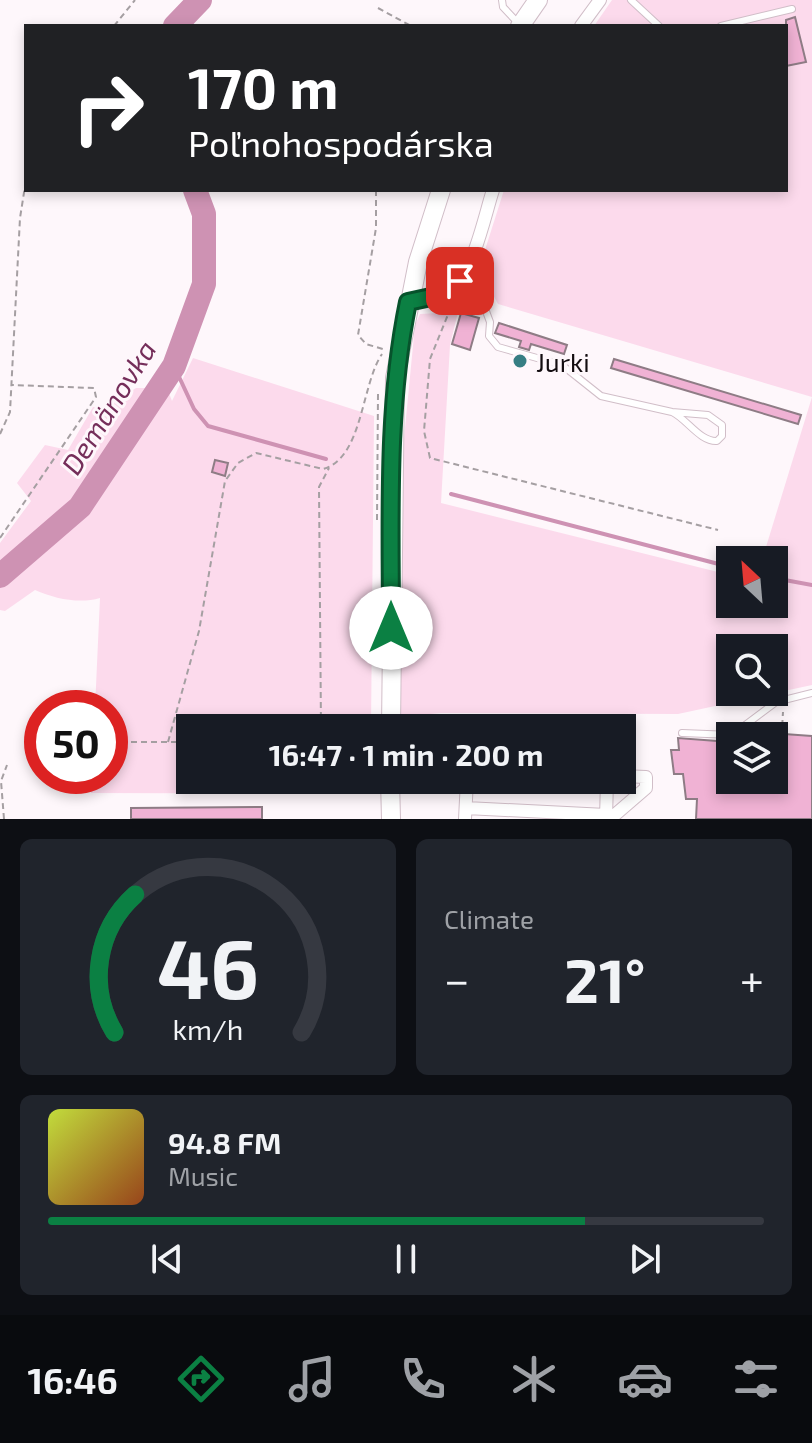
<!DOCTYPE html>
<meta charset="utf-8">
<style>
:root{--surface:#171b24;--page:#20242c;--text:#f1f3f6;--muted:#9ea1a6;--line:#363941;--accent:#0b8043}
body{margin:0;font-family:"Exo 2",sans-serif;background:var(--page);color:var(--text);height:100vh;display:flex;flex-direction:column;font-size:30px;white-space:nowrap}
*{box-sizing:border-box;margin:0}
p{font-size:26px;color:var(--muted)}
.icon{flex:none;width:44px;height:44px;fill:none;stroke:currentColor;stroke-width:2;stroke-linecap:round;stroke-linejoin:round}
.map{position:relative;height:819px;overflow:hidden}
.side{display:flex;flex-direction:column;gap:20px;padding:20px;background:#0d0f14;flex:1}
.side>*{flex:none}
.guide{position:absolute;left:24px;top:24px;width:764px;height:168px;border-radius:0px;box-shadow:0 4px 12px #0003;background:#202124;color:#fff;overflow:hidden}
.needle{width:52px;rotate:334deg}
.controls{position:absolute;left:716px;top:546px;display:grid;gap:16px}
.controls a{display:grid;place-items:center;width:72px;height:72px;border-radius:0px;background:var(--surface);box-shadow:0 4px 12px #0003;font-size:40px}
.speed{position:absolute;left:24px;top:690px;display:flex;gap:16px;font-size:40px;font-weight:700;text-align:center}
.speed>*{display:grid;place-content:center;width:104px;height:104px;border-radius:50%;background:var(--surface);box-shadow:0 4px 12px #0003;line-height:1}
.speed .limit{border:12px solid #d22;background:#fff;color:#111}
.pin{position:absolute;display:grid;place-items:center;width:68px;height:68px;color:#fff;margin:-34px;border-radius:16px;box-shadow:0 4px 12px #0006}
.me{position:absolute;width:88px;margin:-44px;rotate:0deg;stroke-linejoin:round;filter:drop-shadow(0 0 6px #0008)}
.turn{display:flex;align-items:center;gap:28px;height:168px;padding:0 32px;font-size:36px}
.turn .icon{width:104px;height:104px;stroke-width:2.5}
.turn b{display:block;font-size:56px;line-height:68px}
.big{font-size:60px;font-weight:700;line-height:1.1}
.side .card{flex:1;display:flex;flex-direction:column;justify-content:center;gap:12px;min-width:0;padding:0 28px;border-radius:12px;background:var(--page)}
.side .dial{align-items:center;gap:0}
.dial svg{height:208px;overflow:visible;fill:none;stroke:var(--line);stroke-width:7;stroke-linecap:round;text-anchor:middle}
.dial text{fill:var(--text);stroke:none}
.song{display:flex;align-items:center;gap:24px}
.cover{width:96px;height:96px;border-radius:12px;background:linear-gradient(135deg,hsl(70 70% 55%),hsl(20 70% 35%))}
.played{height:8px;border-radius:4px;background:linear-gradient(90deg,var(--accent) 75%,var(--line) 75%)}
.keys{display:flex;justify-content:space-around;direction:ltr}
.heat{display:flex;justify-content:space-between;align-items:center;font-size:44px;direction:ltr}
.side .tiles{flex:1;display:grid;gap:20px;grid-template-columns:1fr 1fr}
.card:last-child{grid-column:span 2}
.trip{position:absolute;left:176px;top:714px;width:460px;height:80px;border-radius:0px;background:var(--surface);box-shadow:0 4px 12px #0003;font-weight:700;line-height:80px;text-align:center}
.dock{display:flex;height:128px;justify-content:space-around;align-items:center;background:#090b0e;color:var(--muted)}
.dock .icon{width:56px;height:56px}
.dock .current{color:var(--accent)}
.dock b{font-size:36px;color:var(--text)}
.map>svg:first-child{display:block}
.green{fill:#fcdaec;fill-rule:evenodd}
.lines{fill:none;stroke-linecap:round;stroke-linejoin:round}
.stream{stroke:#ce92b3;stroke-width:4}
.river{stroke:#ce92b3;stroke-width:24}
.building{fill:#f0b2d4;stroke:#8e7c85;stroke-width:2}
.service-casing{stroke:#d1bec8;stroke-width:8}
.minor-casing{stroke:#d1bec8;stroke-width:14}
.secondary-casing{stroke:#d1bec8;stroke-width:20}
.path{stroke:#a59fa2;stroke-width:2;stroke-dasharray:6 4;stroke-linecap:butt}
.service{stroke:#fff;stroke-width:6}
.minor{stroke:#fff;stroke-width:12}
.secondary{stroke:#fff;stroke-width:18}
.route-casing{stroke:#07532c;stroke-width:20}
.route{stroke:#0b8043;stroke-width:14}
.poi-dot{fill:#367e83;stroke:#fef7fb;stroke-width:3}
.labels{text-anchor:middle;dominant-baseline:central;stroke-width:6;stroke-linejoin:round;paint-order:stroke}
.poi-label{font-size:26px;fill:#130d10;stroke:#fef7fb;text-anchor:start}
.water-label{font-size:28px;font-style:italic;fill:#752e5a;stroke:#fef7fb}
</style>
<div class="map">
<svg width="812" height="819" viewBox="0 0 812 819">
<rect width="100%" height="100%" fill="#fef7fb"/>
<path class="green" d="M 612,0 L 812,0 L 812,685 L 678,714 L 441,713 L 399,717 L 403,449 L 415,325 L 420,314 L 458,312 L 450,345 L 441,503 L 730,575 L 730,604 L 774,604 L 774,560 L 762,560 L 812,397 L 498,304 L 479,269 L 504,190 L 786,190 L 786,26 L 594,26 ZM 730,648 L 774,648 L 774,692 L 730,692 Z
M 193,358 L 374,416 L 371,728 L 190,728 L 190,780 L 371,780 L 370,794 L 91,793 L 92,776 L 110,776 L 110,708 L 95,708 L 100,598 C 80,604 55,599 35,590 L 5,611 L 0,610 L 0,543 L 31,501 L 17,483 L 45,445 L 68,450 L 93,407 L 104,408 L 136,388 L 167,388 L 172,401 Z"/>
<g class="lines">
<path class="stream" d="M 174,366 L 194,409 L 208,426 L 326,459
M 451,494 L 730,567
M 774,578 L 812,585"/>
<path class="river" d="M 175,26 L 200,0
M 0,576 L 80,507 L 174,366 L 204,284 L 204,214 L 195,190"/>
</g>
<path class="building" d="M 795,17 L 806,62 L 786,66 L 786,20 Z
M 461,313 L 479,318 L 470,350 L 452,344 Z
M 499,323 L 567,345 L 564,354 L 531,344 L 529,350 L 519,347 L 521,341 L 495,333 Z
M 614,359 L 801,415 L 798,424 L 611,368 Z
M 215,460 L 228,463 L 225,476 L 212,472 Z
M 784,734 L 812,736 L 812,819 L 696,819 L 697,799 L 686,799 L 683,774 L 674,774 L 671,750 L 679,750 L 678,738 L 730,742 L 730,780 L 774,780 L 774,745 L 783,746 Z
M 262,807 L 262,819 L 131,819 L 131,808 Z"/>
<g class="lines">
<defs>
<path id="service" d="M 502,0 L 503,7 L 518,23
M 631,0 L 659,26
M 721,26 L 792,9
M 449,293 L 468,297 L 484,306 L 490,322 L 489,336 L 498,347 L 562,365 L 601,396 L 672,412 L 708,415 L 722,425 L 722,436 L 717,441 C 700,442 687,419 672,412
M 682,733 L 732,735 L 776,702 L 812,693"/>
<path id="minor" d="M 581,26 L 600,0
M 408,302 C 420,300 435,300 446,294 C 472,281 484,217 493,190
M 470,728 L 470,726
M 466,808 L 606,815
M 465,819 L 467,780
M 606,819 L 607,780
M 610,819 L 646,788 L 646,777 L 622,776"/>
<path id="secondary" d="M 520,26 L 538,0
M 391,728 L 395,378 L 418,262 L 441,190
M 390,780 L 391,819"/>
</defs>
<use href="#service" class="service-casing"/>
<use href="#minor" class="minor-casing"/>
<use href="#secondary" class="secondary-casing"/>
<path class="path" d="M 378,8 L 411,26
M 114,26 L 135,0
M 376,190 L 376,228 L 358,335 L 366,344 L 386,350
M 451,307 L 430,359 L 424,431 L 430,458 L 718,530
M 0,434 L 10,412 L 20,218 L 26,180
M 377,520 L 378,394
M 0,538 L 96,397 L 94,388 L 12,385
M 321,728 L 319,487 L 329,468
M 111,742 L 190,742
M 168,742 L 199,631 L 225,481 L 238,463 L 256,453 L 323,469 C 363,458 361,385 382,354
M 781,746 L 783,712
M 4,819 L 1,781 L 7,765"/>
<use href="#service" class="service"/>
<use href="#minor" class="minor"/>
<use href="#secondary" class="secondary"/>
</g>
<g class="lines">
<defs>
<path id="route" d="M 391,628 C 391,519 386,409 408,302 L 449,293 L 460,281"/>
</defs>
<use href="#route" class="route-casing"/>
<use href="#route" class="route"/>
</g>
<circle class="poi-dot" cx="520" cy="361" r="8"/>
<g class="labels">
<g class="poi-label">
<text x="536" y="361">Jurki</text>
</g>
<g class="water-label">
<text transform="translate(108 407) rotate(-58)">Demänovka</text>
</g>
</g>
</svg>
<div class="controls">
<a><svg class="needle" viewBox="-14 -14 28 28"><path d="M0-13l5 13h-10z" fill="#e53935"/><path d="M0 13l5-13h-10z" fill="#9ea1a6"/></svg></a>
<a><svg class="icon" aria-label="search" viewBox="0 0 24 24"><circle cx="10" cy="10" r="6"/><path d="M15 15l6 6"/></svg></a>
<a><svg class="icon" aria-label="layers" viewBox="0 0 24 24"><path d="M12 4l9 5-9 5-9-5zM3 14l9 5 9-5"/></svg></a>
</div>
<div class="speed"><div class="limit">50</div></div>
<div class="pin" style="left:460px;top:281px;background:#d93025"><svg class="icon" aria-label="arrive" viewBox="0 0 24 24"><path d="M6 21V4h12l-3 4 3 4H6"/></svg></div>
<svg class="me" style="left:391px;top:628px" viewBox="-20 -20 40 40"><circle r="19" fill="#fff"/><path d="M0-13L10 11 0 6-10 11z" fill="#0b8043"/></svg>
<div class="trip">16:47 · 1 min · 200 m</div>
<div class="guide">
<div class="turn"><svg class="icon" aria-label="right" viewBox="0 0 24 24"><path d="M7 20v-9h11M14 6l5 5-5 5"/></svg><div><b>170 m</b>Poľnohospodárska</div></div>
</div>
</div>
<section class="side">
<div class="tiles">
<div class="card dial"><svg viewBox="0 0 100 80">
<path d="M14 69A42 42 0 1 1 86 69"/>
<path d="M14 69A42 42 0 0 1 22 16" stroke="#0b8043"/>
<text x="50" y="56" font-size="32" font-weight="700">46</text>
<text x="50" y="72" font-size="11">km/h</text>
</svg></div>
<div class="card"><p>Climate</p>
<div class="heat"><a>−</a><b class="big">21°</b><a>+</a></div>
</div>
<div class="card">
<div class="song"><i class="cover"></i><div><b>94.8 FM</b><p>Music</p></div></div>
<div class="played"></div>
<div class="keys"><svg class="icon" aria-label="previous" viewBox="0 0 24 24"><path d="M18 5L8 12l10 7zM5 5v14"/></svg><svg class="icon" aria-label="pause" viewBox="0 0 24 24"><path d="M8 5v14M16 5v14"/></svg><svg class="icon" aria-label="next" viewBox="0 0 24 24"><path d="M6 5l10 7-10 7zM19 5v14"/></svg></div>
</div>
</div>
</section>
<nav class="dock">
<b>16:46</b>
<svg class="icon current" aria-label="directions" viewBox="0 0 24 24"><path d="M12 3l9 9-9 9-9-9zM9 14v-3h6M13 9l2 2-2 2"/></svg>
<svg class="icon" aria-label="music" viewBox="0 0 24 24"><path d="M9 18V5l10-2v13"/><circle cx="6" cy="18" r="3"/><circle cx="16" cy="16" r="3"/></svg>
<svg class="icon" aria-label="phone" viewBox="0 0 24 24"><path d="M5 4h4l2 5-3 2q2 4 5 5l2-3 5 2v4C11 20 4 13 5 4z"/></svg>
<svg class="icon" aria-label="climate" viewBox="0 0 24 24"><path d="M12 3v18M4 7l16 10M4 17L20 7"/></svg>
<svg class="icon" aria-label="car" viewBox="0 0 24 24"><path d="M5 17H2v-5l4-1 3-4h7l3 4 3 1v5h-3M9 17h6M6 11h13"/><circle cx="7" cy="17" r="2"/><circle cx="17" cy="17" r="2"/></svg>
<svg class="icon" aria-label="filters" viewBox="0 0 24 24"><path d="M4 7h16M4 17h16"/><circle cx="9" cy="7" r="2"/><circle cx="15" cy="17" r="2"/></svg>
</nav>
